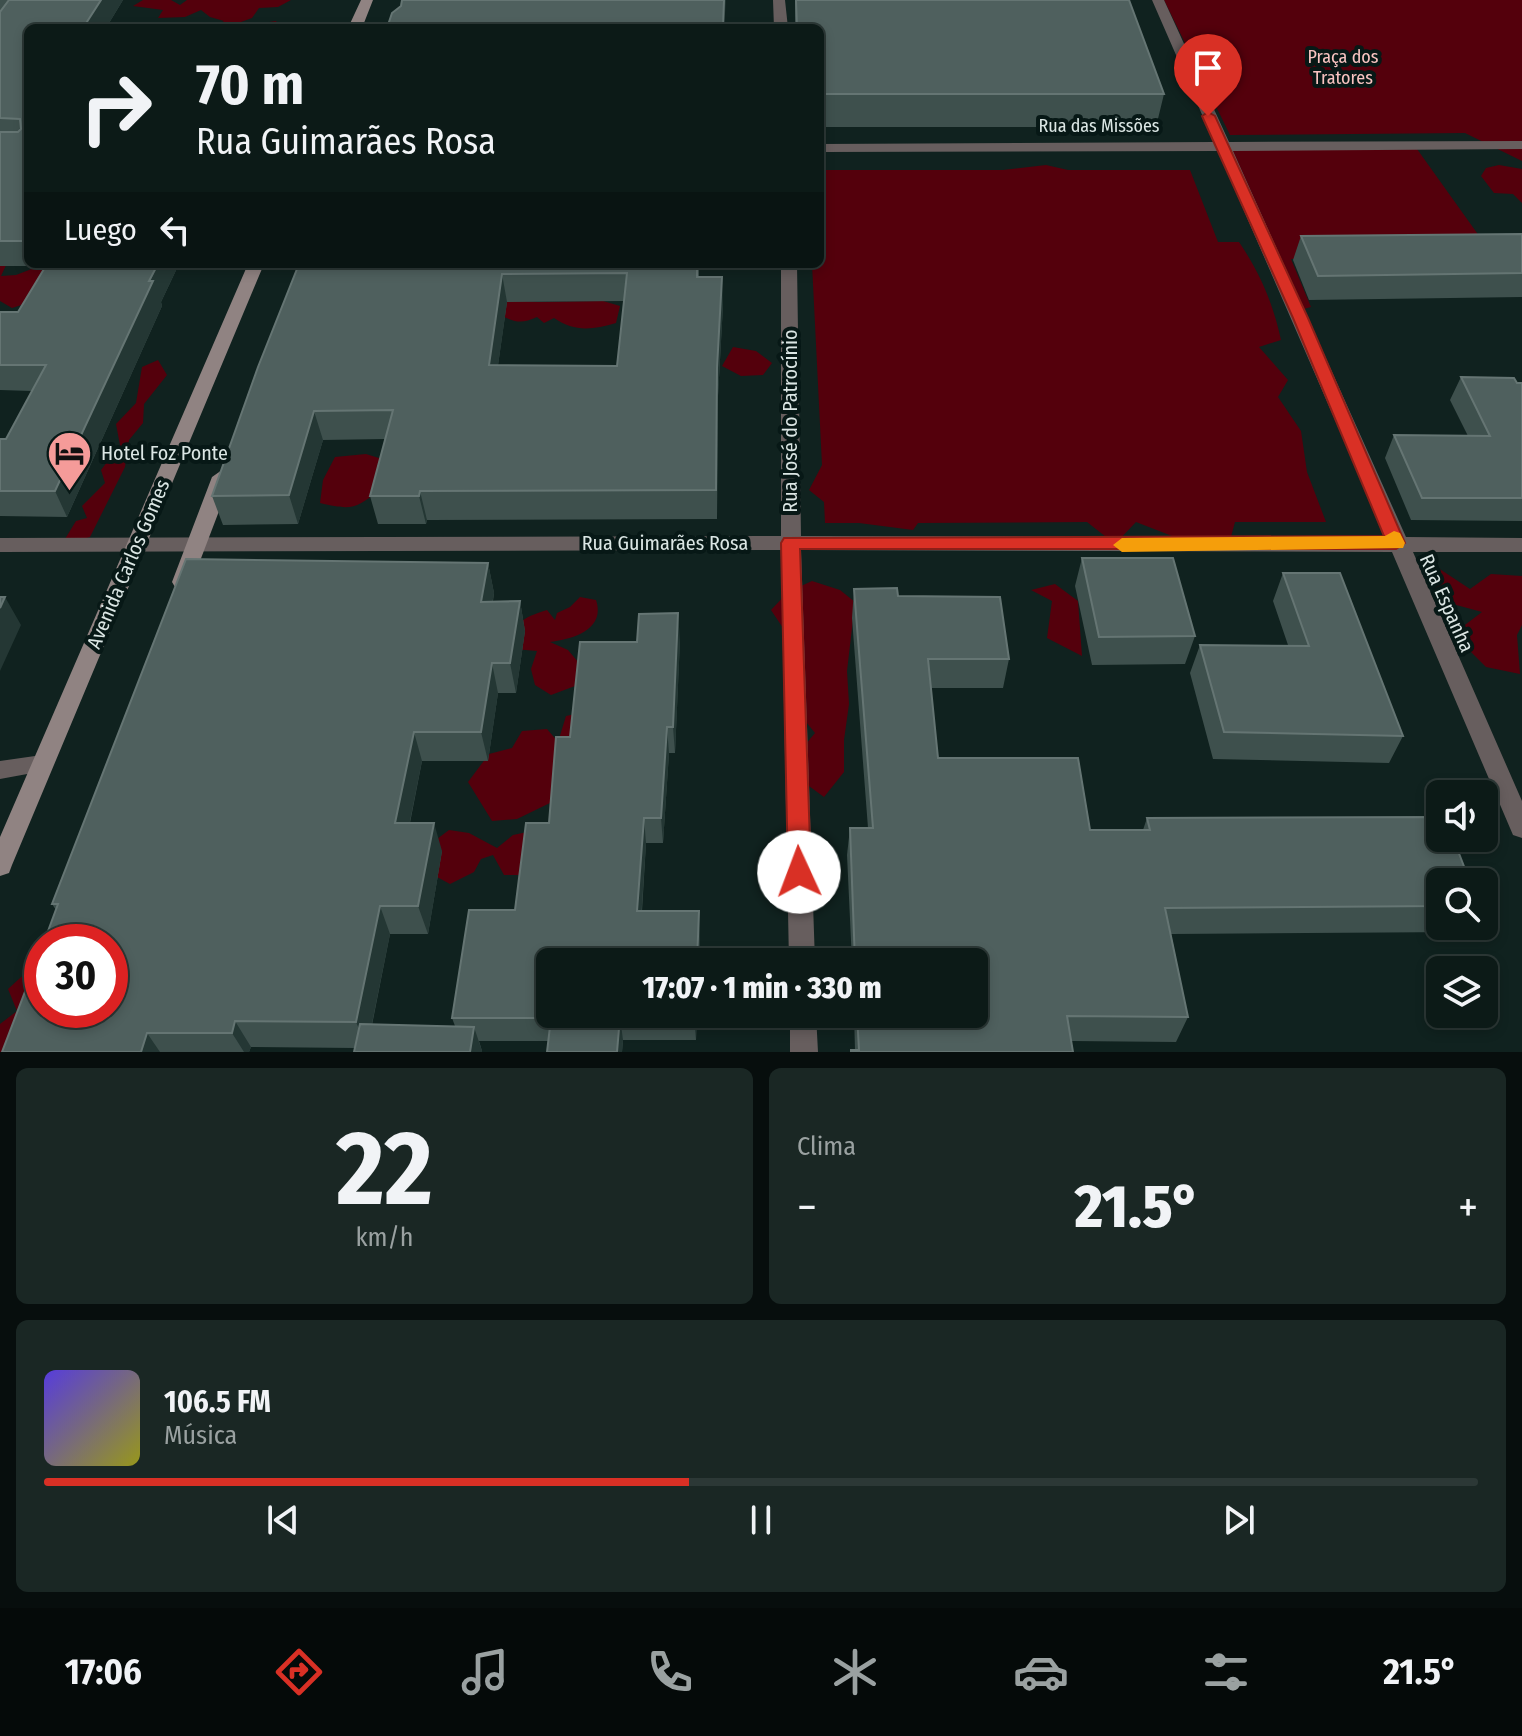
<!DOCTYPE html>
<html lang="es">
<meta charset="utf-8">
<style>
:root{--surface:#0c1a17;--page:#1a2724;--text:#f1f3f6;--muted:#9aa1a1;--line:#2c3836;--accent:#d93025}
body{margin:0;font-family:"Fira Sans Condensed",sans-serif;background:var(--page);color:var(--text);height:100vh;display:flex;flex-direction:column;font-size:30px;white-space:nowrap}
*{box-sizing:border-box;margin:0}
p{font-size:26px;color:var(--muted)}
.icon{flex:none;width:44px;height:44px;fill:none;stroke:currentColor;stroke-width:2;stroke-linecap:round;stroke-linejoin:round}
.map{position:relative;height:1052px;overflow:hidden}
.sheet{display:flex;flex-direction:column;gap:16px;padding:16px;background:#070e0d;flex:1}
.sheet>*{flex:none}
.guide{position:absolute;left:24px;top:24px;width:800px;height:244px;border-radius:12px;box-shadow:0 4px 12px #0003,0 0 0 2px var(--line);background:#0c1a17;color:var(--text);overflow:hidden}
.tools{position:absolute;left:1426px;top:780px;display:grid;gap:16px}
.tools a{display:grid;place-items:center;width:72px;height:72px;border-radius:12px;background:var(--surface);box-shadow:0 4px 12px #0003,0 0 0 2px var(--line);font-size:40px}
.speed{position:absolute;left:24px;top:924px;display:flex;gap:16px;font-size:40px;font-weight:700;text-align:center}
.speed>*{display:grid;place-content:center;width:104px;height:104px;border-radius:50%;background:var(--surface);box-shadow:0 4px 12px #0003,0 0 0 2px var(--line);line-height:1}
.speed .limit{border:12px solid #d22;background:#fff;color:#111}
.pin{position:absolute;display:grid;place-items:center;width:68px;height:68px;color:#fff;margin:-82px -34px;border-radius:50% 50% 50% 0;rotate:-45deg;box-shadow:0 0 8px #0007}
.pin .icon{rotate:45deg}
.me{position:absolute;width:88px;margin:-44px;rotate:358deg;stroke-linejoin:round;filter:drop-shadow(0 0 6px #0008)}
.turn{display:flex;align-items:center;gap:28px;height:168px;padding:0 40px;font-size:36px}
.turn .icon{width:104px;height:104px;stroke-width:2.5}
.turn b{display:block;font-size:56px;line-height:68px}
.then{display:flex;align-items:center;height:76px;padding:0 40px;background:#0003;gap:16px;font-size:30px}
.big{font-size:60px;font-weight:800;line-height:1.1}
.sheet .card{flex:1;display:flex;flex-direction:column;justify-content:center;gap:12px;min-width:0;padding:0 28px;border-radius:12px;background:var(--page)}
.sheet .dial{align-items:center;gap:0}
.dial b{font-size:104px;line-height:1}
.song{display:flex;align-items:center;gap:24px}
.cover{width:96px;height:96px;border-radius:12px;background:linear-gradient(135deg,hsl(250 70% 55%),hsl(60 70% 35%))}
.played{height:8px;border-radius:4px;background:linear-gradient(90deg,var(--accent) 45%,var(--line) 45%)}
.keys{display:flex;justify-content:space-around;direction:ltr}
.heat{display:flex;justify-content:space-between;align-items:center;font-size:44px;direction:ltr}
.sheet .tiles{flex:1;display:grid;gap:16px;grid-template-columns:1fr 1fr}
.card:last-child{grid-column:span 2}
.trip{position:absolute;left:536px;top:948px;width:452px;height:80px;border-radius:12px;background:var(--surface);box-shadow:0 4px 12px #0003,0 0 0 2px var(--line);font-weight:800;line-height:80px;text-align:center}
.tab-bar{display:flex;height:128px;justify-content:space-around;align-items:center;background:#050a09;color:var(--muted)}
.tab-bar .icon{width:56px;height:56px}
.tab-bar .selected{color:var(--accent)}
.tab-bar b{font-size:36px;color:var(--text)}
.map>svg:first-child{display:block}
.green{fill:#54000c}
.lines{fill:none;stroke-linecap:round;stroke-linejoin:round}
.lane{fill:#675e5e;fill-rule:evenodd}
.street{fill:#675e5e;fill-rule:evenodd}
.secondary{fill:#908382;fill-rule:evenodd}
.wall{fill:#3e504d;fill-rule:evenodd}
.shaded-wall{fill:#243734}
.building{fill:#4f605e;stroke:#657573;stroke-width:2;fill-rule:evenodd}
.route{fill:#d93025;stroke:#8d1f18;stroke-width:2}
.slow{fill:#f59e0b}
.labels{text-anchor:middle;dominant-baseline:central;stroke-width:8;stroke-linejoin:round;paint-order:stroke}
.far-park-label{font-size:18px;fill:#f9c3c1;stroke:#071816}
.far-street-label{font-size:18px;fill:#dbe6e4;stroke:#071816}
.street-label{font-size:20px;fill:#dbe6e4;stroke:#071816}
.poi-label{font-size:20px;fill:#dbe6e4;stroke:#071816;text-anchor:start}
</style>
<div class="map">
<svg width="1522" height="1052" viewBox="0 0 1522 1052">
<rect width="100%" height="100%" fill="#10221f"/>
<path class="green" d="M 143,0 L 171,0 L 180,5 L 187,0 L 291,0 L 278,7 L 259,8 L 252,18 L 241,22 L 257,24 L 276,21 L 280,28 L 213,28 L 224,21 L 210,17 L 201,10 L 185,17 L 158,18 L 163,10 L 133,6 Z
M 1164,0 L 1522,0 L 1522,161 L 1465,133 L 1230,135 Z
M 1417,149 L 1492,254 L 1291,259 L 1311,307 L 1300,310 L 1227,150 Z
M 1046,165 L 1068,170 L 1190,170 L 1218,242 L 1239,242 C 1260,273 1273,303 1281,340 L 1259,347 L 1288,380 L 1278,397 L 1301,431 L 1307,472 L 1326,522 L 1235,522 L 1229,544 L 1172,536 L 1136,522 L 1115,544 L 1087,522 L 918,523 L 913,530 L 859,523 L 825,523 L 824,502 L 809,490 L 822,465 L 812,264 L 820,264 L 820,170 L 1003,170 Z
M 1499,165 L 1522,169 L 1522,203 L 1513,194 L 1494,193 L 1481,176 L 1486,168 Z
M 0,260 L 8,261 L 1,276 L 16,275 L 42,265 L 71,266 L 34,301 L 12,308 L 0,301 Z
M 453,295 L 538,302 L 603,301 L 620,306 L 616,323 C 592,330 574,332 554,318 L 544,323 L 537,317 C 523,323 518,323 504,317 L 506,305 Z
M 733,347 L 756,351 L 772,363 L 763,375 L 741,376 L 722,366 Z
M 158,360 L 167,375 L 144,404 L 143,423 L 129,440 L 125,467 L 90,537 L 73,542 L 65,539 L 76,521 L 87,518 L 82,506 L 105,483 L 101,470 L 120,445 L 116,424 L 136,403 L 142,367 Z
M 366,454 L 382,459 L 380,489 C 356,510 350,510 320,503 L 323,480 L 335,457 Z
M 1420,556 L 1470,589 L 1491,574 L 1522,576 L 1522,625 L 1517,635 L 1520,674 L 1486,667 L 1453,634 L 1482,612 L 1438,600 Z
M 812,581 L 840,590 L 855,602 L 847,671 L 849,704 L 844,740 L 844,772 L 824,797 L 802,781 L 795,757 L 815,733 L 793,706 L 789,637 L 771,610 L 788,592 Z
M 1055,584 L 1078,601 L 1082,656 L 1047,638 L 1052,601 L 1031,590 Z
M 580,597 L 596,600 C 606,630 572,639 550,642 L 568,650 L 584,669 L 575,686 L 551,695 L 535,685 L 531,669 L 537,651 L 514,649 C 516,620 520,619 547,610 L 555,620 L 557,613 L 570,607 Z
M 580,713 L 552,802 L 517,819 L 492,821 L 468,782 L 489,754 L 512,748 L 522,731 L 547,729 L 558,742 L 566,716 Z
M 546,828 L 528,875 L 504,875 L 493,855 L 481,859 L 474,872 L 450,884 L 422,869 L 433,842 L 449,830 L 469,833 L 497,848 L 513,835 Z
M 42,958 L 19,1052 L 0,1052 L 0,1024 L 17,1011 L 8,989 Z"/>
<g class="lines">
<path class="lane" d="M 42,755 L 49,758 L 52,764 L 49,770 L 0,779 L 0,761 Z"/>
<path class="street" d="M 773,0 L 785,0 L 788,28 L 774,28 Z
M 1152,0 L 1164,0 L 1229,142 L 1522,141 L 1522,149 L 1233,151 L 1406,537 L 1522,538 L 1522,552 L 1413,552 L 1522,801 L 1522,838 L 1513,835 L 1510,828 L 1392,552 L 801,550 L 815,962 L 789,962 L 781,550 L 0,552 L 0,538 L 781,536 L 781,264 L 797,264 L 801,536 L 1386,537 L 1218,151 L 820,152 L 820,144 L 1214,142 Z
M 790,1014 L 816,1014 L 818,1052 L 790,1052 Z"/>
<path class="secondary" d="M 361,0 L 373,0 L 362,28 L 348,28 Z
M 248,264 L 264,264 L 12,865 L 9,873 L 0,876 L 0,837 Z
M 222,470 L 232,477 L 192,582 L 189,587 L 175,587 L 172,582 L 212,477 Z"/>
</g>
<path class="wall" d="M 0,0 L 123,0 L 106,28 L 28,28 L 28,264 L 179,264 L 161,302 L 162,306 L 67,517 L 0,516 L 0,439 L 6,439 L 32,391 L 0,390 L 0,312 L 18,312 L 46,266 L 0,266 Z
M 795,0 L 1129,0 L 1164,94 L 1156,127 L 820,127 L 820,28 L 795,28 Z
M 1522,234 L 1522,297 L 1309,300 L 1293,260 L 1301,236 Z
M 299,264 L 699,264 L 699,277 L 723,305 L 718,396 L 717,519 L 427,520 L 426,524 L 378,524 L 370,496 L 385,439 L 323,440 L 298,524 L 223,525 L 212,496 ZM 624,301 L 617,366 L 498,365 L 507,302 Z
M 1461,377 L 1522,383 L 1522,521 L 1411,520 L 1385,458 L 1394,435 L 1468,436 L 1450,400 Z
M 1082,558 L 1195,636 L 1185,664 L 1092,665 L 1075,586 Z
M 488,563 L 494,593 L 493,601 L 520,601 L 525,631 L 516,693 L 498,693 L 488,761 L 422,761 L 410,823 L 442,851 L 428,934 L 390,934 L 372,1025 L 455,1026 L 452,1018 L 515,910 L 549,823 L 570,737 L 637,642 L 680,640 L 675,753 L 669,753 L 663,843 L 646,843 L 642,911 L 700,935 L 696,1040 L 623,1040 L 622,1052 L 547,1052 L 548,1041 L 479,1041 L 482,1051 L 355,1048 L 251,1047 L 249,1052 L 2,1052 L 56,910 L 52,904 Z
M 1283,573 L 1403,736 L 1389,763 L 1213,759 L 1190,673 L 1200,645 L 1288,645 L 1273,601 Z
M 854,589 L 898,596 L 1009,659 L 1003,688 L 931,688 L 938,758 L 1090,830 L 1143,830 L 1147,818 L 1440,882 L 1440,926 L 1465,926 L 1460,932 L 1171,934 L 1188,1017 L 1176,1042 L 1071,1041 L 855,1050 L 854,1014 L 974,1014 L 974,962 L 852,962 L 847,855 L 850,828 L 868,828 L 852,618 Z"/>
<path class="shaded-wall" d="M 101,0 L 123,0 L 106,28 L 83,28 Z
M 724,0 L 726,0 L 724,28 L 723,28 Z
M 158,264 L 179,264 L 161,302 L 162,306 L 67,517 L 55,491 Z
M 502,274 L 507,302 L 494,394 L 489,365 Z
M 722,277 L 723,305 L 718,396 L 717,519 L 717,368 Z
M 314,411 L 323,440 L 298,524 L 289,495 Z
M 420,491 L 427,520 L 426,524 L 419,496 Z
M 488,563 L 494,593 L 487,632 L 481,602 Z
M 5,597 L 21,625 L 0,671 L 0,608 Z
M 520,601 L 525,631 L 516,693 L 510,663 Z
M 678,613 L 680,640 L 675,753 L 673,727 Z
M 492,663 L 498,693 L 488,761 L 481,732 Z
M 667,727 L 669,753 L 663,843 L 661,818 Z
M 414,732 L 422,761 L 404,851 L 395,823 Z
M 644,818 L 646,843 L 640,935 L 637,911 Z
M 434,823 L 442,851 L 428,934 L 418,906 Z
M 380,906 L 390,934 L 367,1048 L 356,1022 Z
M 699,911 L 700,935 L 699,962 L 697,962 Z
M 695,1014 L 697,1014 L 696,1040 L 694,1017 Z
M 620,1017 L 623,1040 L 622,1052 L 617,1052 Z
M 235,1021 L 251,1047 L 249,1052 L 244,1052 L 232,1033 Z
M 474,1027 L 482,1051 L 482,1052 L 470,1052 Z
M 147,1033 L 160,1052 L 141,1052 Z"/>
<path class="building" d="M 9,0 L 101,0 L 83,28 L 28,28 L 28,241 L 0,241 L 0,132 L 18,132 L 21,129 L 20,119 L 0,118 L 0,12 Z
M 402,0 L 724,0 L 723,28 L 387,28 L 392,13 L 401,6 Z
M 796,0 L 1129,0 L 1164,94 L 820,94 L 820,28 L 797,28 Z
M 1522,234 L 1522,273 L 1318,276 L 1301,236 Z
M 47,264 L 158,264 L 149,281 L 153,281 L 55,491 L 0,491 L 0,439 L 6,439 L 46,365 L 0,365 L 0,312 L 18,312 Z
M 299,264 L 697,264 L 697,277 L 722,277 L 717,368 L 716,490 L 420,491 L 419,496 L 370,496 L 393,410 L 314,411 L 289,495 L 212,496 L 258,367 ZM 627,273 L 617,366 L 489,365 L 502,274 Z
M 1461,377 L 1514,378 L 1517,383 L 1522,383 L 1522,498 L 1422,498 L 1394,435 L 1490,436 Z
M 1082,558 L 1173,558 L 1195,636 L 1099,637 Z
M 186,559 L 488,563 L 481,602 L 520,601 L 510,663 L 492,663 L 481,732 L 414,732 L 395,823 L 434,823 L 418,906 L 380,906 L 356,1022 L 235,1021 L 232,1033 L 147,1033 L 141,1052 L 2,1052 L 42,947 L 42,1010 L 110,1010 L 110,942 L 44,942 L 58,904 L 52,904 Z
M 1283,573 L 1340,573 L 1403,736 L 1224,732 L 1200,645 L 1309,646 Z
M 897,588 L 898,596 L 1000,597 L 1009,659 L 928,659 L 938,758 L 1078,758 L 1090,830 L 1150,830 L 1147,818 L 1440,817 L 1440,838 L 1453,838 L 1470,882 L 1440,882 L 1440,906 L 1165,908 L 1188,1017 L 1067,1016 L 1073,1052 L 851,1052 L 851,1050 L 859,1050 L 857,1014 L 974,1014 L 974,962 L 855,962 L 850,828 L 873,828 L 854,589 Z
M 0,597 L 5,597 L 0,608 Z
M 678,613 L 673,727 L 667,727 L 661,818 L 644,818 L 637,911 L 699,911 L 697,962 L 550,962 L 550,1014 L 695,1014 L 694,1017 L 620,1017 L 617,1052 L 547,1052 L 551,1018 L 452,1018 L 469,910 L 515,910 L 526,823 L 549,823 L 556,737 L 570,737 L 580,642 L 637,642 L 639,614 Z
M 360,1024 L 474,1027 L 470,1052 L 354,1052 Z"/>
<path class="route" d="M 1208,112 L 1215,116 L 1308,318 L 1405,543 L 1396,549 L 800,549 L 811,872 L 807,879 L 799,882 L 791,879 L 788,872 L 781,543 L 784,538 L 1384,536 L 1293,318 L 1202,116 Z"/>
<path class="slow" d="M 1394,531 L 1400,533 L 1405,543 L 1403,548 L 1122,552 L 1113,545 L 1122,538 L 1385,536 Z"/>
<defs>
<symbol id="hotel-pin" viewBox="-11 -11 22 30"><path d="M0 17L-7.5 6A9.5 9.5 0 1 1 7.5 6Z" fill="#f59b99" stroke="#071816"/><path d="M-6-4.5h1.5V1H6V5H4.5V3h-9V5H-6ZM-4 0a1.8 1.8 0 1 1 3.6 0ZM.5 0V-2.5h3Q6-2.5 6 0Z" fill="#111"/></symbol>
</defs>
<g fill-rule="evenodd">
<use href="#hotel-pin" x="44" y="428" width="51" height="69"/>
</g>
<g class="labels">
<g class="far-park-label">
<text x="1343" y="57">Praça dos<tspan x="1343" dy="21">Tratores</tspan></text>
</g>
<g class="far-street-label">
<text x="1099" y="126">Rua das Missões</text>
</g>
<g class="street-label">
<text transform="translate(790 421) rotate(-90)">Rua José do Patrocínio</text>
<text x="665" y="543">Rua Guimarães Rosa</text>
<text transform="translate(128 564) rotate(-67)">Avenida Carlos Gomes</text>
<text transform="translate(1447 603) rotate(66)">Rua Espanha</text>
</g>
<g class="poi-label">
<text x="101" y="453">Hotel Foz Ponte</text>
</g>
</g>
</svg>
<div class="tools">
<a><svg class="icon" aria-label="sound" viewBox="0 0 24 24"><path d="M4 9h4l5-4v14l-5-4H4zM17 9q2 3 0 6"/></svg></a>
<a><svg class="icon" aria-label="search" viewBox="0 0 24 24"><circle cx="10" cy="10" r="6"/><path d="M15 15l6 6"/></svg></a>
<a><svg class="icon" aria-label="layers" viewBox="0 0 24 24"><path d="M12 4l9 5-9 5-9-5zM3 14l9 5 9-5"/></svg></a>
</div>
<div class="speed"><div class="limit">30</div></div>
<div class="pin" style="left:1208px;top:116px;background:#d93025"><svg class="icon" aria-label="arrive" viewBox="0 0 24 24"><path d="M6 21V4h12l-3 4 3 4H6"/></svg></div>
<svg class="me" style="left:799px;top:872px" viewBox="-20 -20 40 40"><circle r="19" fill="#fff"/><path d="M0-13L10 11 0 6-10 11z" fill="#d93025"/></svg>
<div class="trip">17:07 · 1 min · 330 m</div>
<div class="guide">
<div class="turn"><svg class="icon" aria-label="right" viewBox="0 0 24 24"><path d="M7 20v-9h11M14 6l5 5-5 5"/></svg><div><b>70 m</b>Rua Guimarães Rosa</div></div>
<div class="then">Luego<svg class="icon" aria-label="left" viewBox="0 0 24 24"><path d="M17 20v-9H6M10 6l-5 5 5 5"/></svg></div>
</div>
</div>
<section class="sheet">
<div class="tiles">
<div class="card dial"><b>22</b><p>km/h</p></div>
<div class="card"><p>Clima</p>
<div class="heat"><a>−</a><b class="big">21.5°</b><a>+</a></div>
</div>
<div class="card">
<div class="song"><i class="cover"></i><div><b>106.5 FM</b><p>Música</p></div></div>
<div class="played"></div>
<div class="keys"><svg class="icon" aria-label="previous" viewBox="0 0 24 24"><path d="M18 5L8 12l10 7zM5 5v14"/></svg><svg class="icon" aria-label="pause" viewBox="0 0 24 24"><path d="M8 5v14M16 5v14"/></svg><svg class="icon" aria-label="next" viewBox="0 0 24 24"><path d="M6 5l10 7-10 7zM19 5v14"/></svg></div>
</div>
</div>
</section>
<nav class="tab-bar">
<b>17:06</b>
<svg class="icon selected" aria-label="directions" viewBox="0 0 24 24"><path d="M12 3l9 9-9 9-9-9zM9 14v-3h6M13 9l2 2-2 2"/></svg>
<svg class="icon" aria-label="music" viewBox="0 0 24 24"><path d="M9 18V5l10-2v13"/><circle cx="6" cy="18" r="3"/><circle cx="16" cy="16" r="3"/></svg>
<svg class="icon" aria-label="phone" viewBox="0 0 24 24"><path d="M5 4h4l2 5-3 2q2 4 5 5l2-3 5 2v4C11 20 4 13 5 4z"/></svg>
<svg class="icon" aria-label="climate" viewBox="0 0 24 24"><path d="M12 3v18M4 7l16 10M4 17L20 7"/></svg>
<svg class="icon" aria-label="car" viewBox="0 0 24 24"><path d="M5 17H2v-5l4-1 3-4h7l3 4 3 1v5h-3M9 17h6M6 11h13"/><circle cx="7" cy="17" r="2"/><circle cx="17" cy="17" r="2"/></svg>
<svg class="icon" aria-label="filters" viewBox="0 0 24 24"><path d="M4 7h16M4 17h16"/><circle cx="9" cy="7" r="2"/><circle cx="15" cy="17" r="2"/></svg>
<b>21.5°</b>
</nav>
